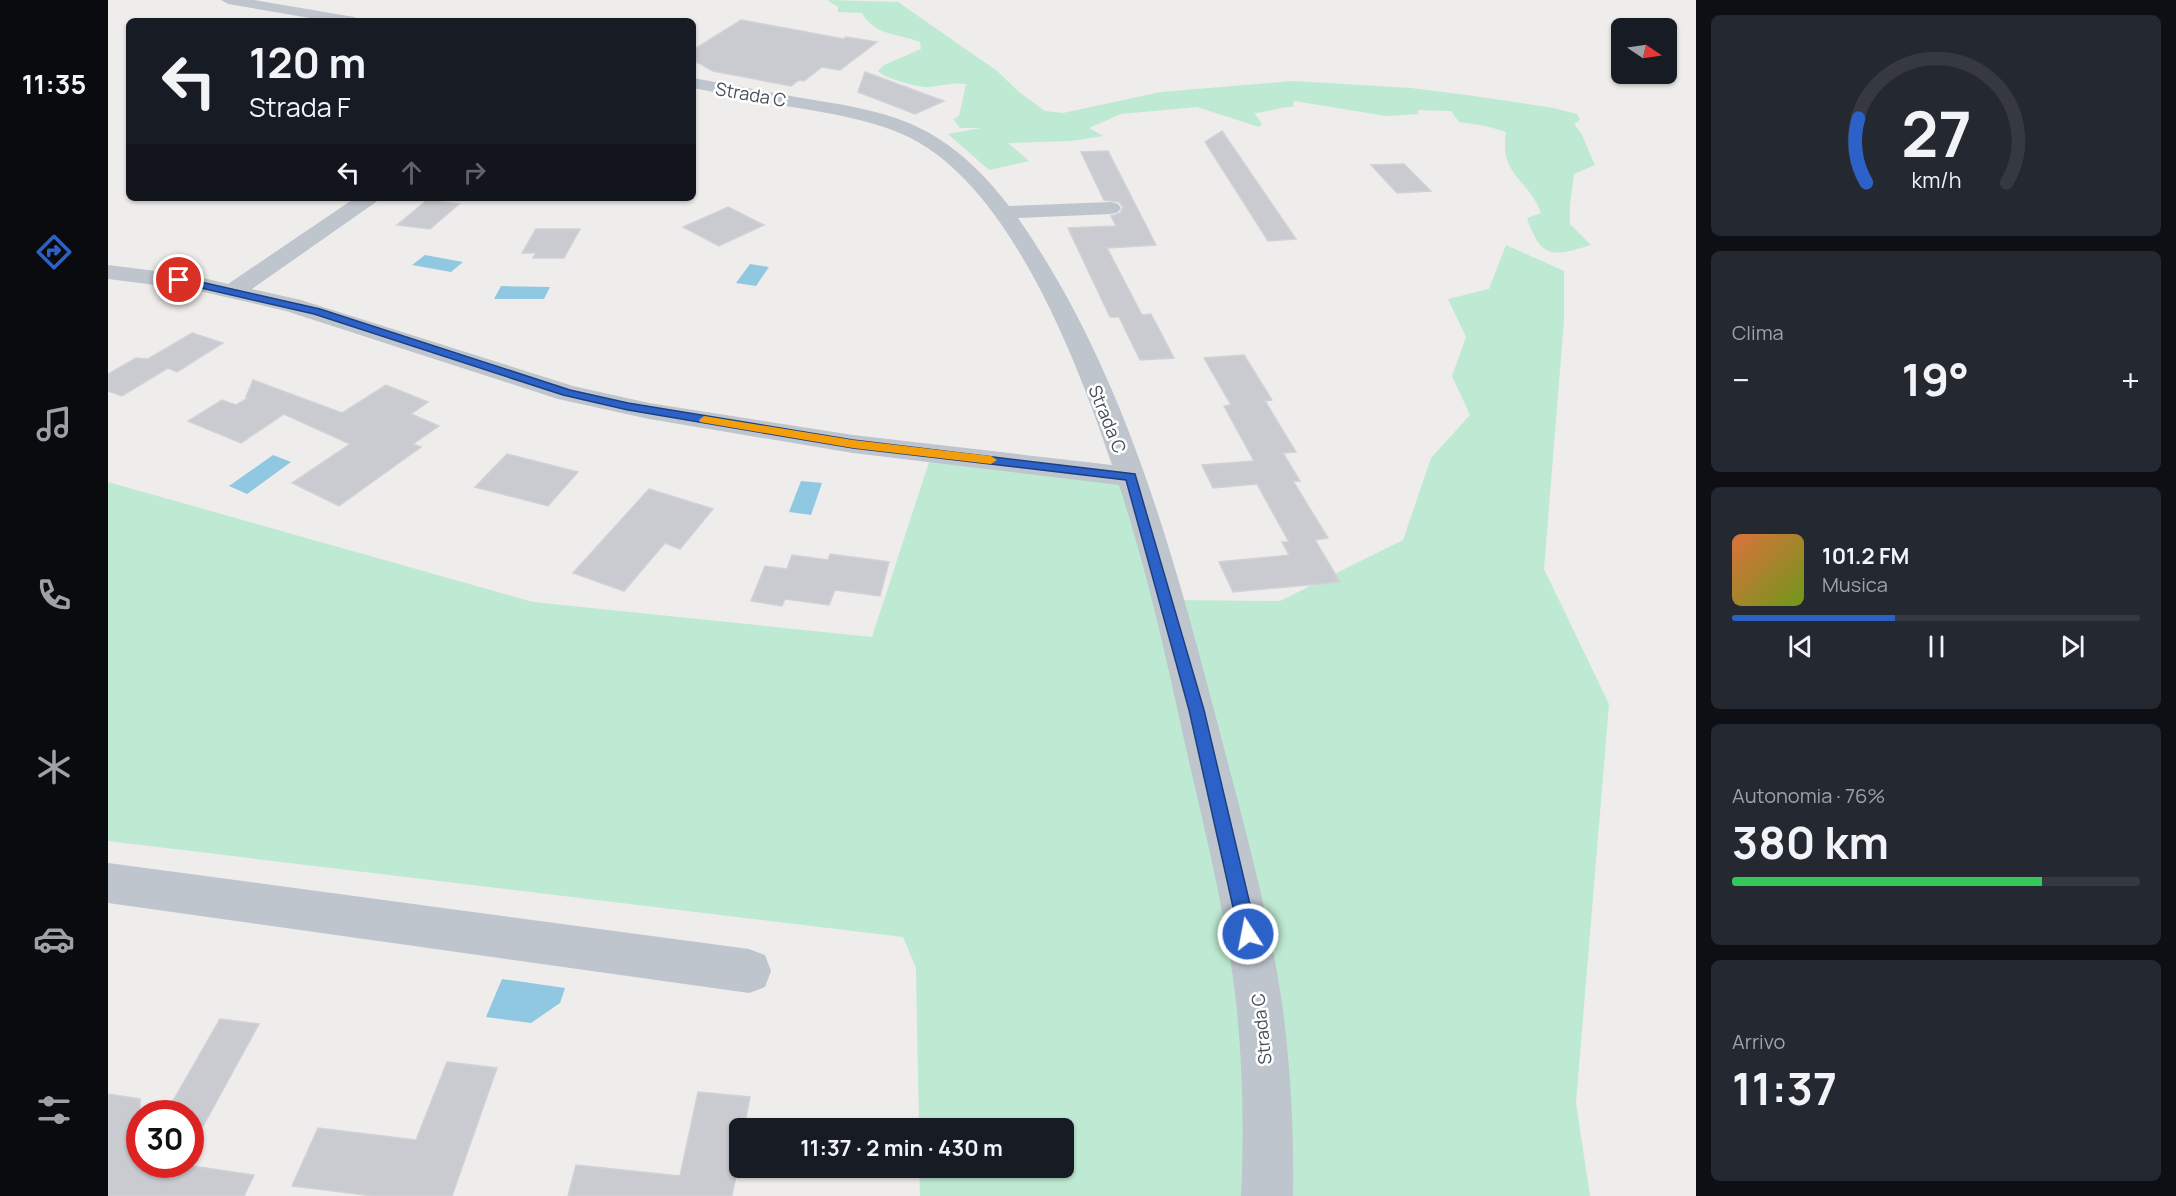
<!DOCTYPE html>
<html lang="it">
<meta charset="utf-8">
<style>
:root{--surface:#171b24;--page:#242831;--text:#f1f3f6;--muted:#9ea1a6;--line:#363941;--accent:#2c62c8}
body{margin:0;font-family:Manrope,sans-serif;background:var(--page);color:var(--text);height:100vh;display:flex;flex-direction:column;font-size:22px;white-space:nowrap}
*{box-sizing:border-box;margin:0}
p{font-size:20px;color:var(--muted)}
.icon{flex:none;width:33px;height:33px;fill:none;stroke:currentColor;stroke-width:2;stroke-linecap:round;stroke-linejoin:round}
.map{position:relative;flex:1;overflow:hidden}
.side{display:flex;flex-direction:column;gap:15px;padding:15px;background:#0d0f14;width:480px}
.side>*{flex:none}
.hud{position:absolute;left:18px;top:18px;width:570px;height:183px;border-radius:9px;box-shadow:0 2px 4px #0004;background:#171b24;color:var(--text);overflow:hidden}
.needle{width:39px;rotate:103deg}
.controls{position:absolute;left:1503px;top:18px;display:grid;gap:12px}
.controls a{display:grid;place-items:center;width:66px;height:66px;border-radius:9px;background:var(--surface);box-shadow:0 2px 4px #0004;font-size:30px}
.speed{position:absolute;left:18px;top:1100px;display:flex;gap:12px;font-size:30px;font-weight:700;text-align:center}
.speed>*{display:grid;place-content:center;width:78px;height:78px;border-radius:50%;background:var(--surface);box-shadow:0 2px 4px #0004;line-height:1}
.speed .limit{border:9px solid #d22;background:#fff;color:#111}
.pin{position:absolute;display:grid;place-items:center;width:51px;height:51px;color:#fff;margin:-26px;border:3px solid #fff;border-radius:50%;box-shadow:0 2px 6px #0007}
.me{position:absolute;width:66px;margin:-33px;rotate:349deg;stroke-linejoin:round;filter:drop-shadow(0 0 4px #0008)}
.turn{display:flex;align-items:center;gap:21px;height:126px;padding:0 24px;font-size:27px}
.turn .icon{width:78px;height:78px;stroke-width:2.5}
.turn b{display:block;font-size:42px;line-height:51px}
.lanes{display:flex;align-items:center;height:57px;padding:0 24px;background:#0003;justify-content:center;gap:30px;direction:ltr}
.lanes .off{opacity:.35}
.big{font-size:45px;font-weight:700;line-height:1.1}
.side .widget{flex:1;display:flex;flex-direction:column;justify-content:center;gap:9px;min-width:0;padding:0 21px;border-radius:9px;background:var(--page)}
.side .dial{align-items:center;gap:0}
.dial svg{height:156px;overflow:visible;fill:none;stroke:var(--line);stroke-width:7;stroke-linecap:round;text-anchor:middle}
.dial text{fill:var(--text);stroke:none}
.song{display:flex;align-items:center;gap:18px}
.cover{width:72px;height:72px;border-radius:9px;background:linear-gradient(135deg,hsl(20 70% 55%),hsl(80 70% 35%))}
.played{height:6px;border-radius:3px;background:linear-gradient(90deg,var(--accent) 40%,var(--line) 40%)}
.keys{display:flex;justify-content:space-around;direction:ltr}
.heat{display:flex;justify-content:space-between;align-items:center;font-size:33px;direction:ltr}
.charge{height:9px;border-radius:4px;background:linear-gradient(90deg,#34c759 76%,var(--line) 0)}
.trip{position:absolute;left:621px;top:1118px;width:345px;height:60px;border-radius:9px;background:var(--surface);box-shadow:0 2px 4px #0004;font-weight:700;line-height:60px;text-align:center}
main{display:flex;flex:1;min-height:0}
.tab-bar{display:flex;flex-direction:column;width:108px;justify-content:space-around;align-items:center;background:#090b0e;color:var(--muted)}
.tab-bar .icon{width:42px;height:42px}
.tab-bar .current{color:var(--accent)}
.tab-bar b{font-size:27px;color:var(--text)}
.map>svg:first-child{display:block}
.green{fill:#bee9d2}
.water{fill:#90c8e1}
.building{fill:#cacbd0;stroke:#d0d2d7;stroke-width:1.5}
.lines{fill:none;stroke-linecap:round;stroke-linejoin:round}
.minor{fill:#bec5cd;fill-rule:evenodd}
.route{fill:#2c62c8;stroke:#1d4082;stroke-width:1.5}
.slow{fill:#f59e0b}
.labels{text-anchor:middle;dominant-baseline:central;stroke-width:5;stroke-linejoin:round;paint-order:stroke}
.street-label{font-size:18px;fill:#464e57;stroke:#fff}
</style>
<main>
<nav class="tab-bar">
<b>11:35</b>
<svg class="icon current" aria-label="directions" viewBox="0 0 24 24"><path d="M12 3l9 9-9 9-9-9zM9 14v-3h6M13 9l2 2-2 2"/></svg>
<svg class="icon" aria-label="music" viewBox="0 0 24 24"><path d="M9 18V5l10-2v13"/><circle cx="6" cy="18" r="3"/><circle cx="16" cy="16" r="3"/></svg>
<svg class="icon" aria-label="phone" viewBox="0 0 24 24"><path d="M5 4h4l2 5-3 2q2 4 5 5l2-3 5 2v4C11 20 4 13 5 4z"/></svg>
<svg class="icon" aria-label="climate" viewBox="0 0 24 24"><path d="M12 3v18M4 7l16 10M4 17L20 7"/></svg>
<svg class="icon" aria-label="car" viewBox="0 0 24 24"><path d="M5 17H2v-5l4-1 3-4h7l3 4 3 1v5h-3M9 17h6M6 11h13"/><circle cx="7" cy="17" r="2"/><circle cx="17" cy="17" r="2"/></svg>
<svg class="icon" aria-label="filters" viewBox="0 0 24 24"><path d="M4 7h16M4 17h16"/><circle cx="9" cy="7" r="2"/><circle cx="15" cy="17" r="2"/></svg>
</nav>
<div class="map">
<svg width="1588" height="1196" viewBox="0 0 1588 1196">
<rect width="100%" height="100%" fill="#efecec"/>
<path class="green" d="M 719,0 L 790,2 L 889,71 L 911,92 L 937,111 L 955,113 L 1053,92 L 1185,81 L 1303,88 L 1366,96 L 1446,108 L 1469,114 L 1472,120 L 1466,124 L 1473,133 L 1487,165 L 1466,174 L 1462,205 L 1462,224 L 1483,245 C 1444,257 1433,259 1419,218 L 1433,213 C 1421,179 1391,176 1398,132 L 1378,126 L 1351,122 L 1343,111 L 1310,110 L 1310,114 L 1278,116 L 1186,101 L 1185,107 C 1171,107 1160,112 1146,113 L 1154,124 L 1151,127 L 1089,107 L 1013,114 L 981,128 L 995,136 L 963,141 L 900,143 L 921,161 L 881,170 L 840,134 L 873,128 L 852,128 L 845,119 L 851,116 L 858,84 C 844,82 834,86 820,87 C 809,87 778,79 770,71 L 776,65 L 813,49 L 812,42 C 789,33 767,36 754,13 L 730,12 L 730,7 Z
M 1398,245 L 1456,271 L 1456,320 L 1436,569 L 1501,704 L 1468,1103 L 1482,1196 L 812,1196 L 811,1167 L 956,1167 L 956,1128 L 811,1128 L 808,968 L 795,937 L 0,841 L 0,482 L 425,602 L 764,637 L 823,456 L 1023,477 L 1059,600 L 1172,601 L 1295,540 L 1323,458 L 1362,415 L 1344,376 L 1358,337 L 1340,299 L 1381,289 Z"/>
<path class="water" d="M 317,255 L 355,262 L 343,272 L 304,265 Z
M 642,264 L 661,267 L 648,286 L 628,283 Z
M 393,286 L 442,287 L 436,299 L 386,299 Z
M 165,455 L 183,462 L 139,494 L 121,486 Z
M 693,481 L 714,483 L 703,515 L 681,512 Z
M 394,979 L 457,988 L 452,1003 L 423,1023 L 378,1017 Z"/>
<path class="building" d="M 633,20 L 736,39 L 738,37 L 769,42 L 732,70 L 714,67 L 696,81 L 691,80 L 683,86 L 605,71 L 585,60 L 585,50 Z
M 757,72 L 836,101 L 807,114 L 750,92 Z
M 1114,131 L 1188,239 L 1160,241 L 1097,142 Z
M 1000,151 L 1048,245 L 999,248 L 1034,315 L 1043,314 L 1066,358 L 1032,360 L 1011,317 L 1002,317 L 960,228 L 1008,226 L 1003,216 L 1012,213 L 1015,207 L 1011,202 L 996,200 L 973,152 Z
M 1296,164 L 1323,191 L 1289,193 L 1263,165 Z
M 319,200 L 351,204 L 322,229 L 289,225 Z
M 620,207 L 656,225 L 611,246 L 575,227 Z
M 428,229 L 472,229 L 456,258 L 425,258 L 428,253 L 414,253 Z
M 84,333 L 115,343 L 69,372 L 60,368 L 14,396 L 0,391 L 0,374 L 28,358 L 40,359 Z
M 1136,355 L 1164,400 L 1157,401 L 1188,452 L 1175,453 L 1192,481 L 1185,481 L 1220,538 L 1207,540 L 1232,582 L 1125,592 L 1111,562 L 1181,555 L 1174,542 L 1181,542 L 1149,484 L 1105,488 L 1094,465 L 1146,461 L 1116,406 L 1123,405 L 1096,358 Z
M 145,380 L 234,413 L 278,385 L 320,402 L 303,414 L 331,426 L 305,444 L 313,447 L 231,506 L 184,483 L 242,444 L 176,414 L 133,443 L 80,421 L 114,400 L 128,405 L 140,398 L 138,397 Z
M 399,454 L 470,472 L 440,506 L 367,487 Z
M 541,489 L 605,509 L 572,549 L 557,543 L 516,591 L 465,573 Z
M 722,554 L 781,562 L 772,596 L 727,590 L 721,605 L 677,599 L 674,606 L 643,601 L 657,566 L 679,569 L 684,555 L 720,560 Z
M 112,1019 L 151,1024 L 82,1150 L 82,1113 L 58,1113 Z
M 339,1062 L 389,1068 L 344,1196 L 265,1196 L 184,1186 L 210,1128 L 308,1140 Z
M 590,1092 L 642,1097 L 636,1128 L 632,1128 L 632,1155 L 624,1196 L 460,1196 L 468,1165 L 572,1176 Z
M 0,1094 L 32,1099 L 32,1164 L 71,1164 L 146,1175 L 136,1196 L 0,1196 Z"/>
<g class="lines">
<path class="minor" d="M 113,0 L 146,0 L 246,17 L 253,21 L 219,21 L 120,4 Z
M 585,78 C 620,84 654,91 688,97 C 735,105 787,111 828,137 C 857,155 880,179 901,206 L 1003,202 L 1010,204 L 1013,208 L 1010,212 L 1003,214 L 910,218 C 1016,370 1065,552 1111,729 C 1135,822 1162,915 1175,1011 C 1183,1072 1186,1134 1185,1196 L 1133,1196 C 1136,1134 1135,1072 1129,1011 C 1120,921 1097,832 1077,744 C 1058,657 1039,570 1011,485 L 745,453 L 541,419 L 450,399 L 178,311 L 87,290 L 0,279 L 0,265 L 87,276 L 120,284 L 247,198 L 271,198 L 268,202 L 144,289 L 193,300 L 465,386 L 541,403 L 745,435 L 1004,465 C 969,361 901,180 794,134 C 759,119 721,113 684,107 C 651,101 618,94 585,88 Z
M 0,863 L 641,949 L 657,955 L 663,971 L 657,987 L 641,993 L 0,903 Z"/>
</g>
<path class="route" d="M 71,277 L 212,309 L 462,390 L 520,403 L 745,440 L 1027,474 L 1096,710 L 1149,934 L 1146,940 L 1140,943 L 1133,940 L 1131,934 L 1081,710 L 1018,480 L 745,448 L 520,410 L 455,395 L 206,314 L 67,282 L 67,278 Z"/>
<path class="slow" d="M 596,416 L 745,440 L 883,456 L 889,460 L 883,464 L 745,448 L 592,422 L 591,420 Z"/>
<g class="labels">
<g class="street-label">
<text transform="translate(643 94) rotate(10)">Strada C</text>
<text transform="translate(1000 419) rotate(68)">Strada C</text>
<text transform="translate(1153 1029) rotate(-96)">Strada C</text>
</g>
</g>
</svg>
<div class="controls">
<a><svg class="needle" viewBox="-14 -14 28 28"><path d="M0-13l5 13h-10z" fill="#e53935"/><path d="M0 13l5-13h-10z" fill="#9ea1a6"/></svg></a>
</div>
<div class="speed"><div class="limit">30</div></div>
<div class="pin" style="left:71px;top:280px;background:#d93025"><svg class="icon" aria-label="arrive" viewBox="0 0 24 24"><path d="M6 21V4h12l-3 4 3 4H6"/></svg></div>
<svg class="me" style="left:1140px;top:934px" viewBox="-20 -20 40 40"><circle r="17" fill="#2c62c8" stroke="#fff" stroke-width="3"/><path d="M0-11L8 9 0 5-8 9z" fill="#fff"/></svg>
<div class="trip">11:37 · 2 min · 430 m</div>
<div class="hud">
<div class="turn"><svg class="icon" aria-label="left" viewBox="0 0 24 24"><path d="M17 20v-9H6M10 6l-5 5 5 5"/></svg><div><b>120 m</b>Strada F</div></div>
<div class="lanes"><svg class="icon" aria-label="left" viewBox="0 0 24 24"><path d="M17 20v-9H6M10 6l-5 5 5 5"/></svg><svg class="icon off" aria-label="ahead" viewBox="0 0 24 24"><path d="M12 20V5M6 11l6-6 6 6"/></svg><svg class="icon off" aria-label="right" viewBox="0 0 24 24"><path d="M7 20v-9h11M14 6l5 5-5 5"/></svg></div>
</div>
</div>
<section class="side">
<div class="widget dial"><svg viewBox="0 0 100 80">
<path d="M14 69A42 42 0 1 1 86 69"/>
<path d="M14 69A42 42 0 0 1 10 36" stroke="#2c62c8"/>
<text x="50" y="56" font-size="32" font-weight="700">27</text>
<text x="50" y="72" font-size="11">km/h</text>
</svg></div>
<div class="widget"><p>Clima</p>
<div class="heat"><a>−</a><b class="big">19°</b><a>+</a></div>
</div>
<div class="widget">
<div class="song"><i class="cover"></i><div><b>101.2 FM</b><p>Musica</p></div></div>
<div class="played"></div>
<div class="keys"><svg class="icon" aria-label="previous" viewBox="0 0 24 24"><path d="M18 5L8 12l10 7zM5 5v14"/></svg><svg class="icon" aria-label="pause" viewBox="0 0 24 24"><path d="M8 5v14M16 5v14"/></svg><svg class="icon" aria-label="next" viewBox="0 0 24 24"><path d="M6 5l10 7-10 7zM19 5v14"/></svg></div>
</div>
<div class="widget"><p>Autonomia · 76%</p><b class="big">380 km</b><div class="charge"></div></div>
<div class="widget"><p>Arrivo</p><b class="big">11:37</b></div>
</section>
</main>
